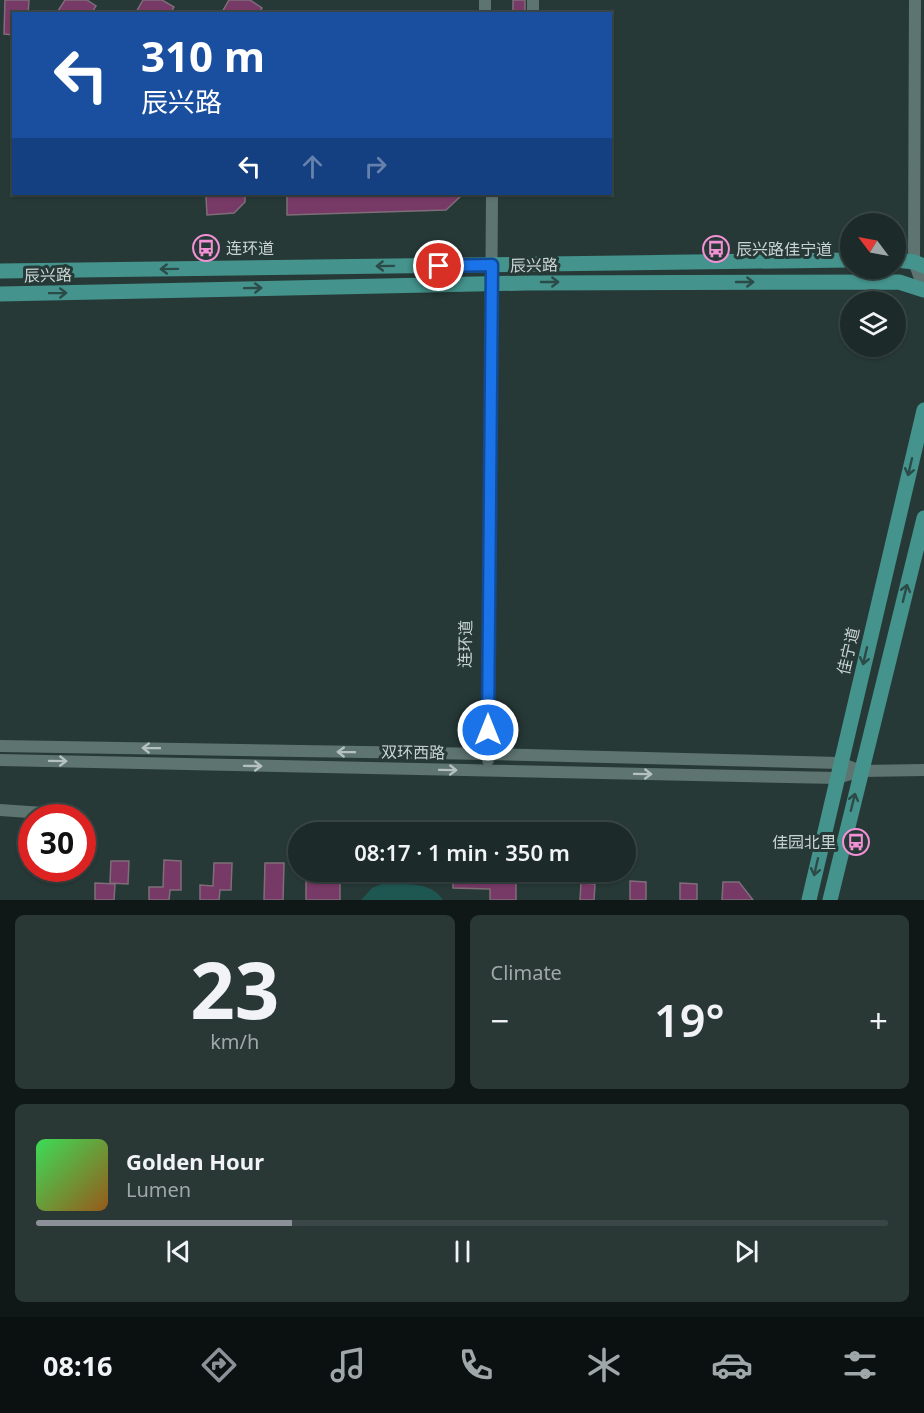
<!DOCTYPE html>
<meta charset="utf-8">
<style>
:root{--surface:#1c2b29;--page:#293735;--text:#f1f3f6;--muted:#a0a7a8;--line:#3a4746;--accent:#8c9099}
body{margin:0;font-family:"Noto Sans","Noto Sans SC",sans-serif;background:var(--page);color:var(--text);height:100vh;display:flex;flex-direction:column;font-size:22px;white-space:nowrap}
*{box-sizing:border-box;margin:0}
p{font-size:20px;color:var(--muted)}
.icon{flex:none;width:33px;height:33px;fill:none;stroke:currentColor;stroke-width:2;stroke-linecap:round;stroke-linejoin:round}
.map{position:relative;height:900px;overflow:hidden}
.sheet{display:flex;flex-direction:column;gap:15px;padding:15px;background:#0f1817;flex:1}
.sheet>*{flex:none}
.guide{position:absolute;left:12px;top:12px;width:600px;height:183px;border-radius:0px;box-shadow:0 2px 4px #0004,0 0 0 2px var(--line);background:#1a4fa0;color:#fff;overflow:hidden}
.needle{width:39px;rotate:302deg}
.controls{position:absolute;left:840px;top:213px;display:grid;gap:12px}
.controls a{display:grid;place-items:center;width:66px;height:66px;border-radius:50%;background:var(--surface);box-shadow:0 2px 4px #0004,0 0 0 2px var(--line);font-size:30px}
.speed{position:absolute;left:18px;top:804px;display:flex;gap:12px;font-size:30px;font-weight:700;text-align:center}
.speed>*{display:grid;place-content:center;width:78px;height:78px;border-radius:50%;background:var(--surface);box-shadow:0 2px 4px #0004,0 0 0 2px var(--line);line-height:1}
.speed .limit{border:9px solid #d22;background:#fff;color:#111}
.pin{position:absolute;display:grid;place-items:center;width:51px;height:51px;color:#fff;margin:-26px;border:3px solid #fff;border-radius:50%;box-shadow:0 2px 6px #0007}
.me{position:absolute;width:66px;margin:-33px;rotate:0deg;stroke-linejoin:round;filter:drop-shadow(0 0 4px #0008)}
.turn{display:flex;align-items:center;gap:21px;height:126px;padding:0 30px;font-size:27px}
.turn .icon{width:78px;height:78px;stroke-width:2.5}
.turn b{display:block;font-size:42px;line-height:51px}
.lanes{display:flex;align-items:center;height:57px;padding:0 30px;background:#0003;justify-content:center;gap:30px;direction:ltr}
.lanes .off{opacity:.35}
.big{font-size:45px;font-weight:600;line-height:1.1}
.sheet .tile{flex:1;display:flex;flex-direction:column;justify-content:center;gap:9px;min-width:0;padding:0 21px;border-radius:9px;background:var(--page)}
.sheet .dial{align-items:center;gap:0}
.dial b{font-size:78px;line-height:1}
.song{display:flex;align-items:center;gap:18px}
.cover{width:72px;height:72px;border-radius:9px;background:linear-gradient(135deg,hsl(130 70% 55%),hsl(30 70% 35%))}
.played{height:6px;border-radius:3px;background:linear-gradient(90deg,var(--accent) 30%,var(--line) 30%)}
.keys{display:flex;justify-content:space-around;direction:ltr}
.heat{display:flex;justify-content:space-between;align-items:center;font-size:33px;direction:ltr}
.sheet .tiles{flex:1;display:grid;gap:15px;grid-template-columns:1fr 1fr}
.tile:last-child{grid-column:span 2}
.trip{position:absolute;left:288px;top:822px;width:348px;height:60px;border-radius:30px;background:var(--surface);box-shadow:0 2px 4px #0004,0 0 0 2px var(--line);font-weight:600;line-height:60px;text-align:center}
.menu{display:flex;height:96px;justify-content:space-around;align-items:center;background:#0b1110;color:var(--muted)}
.menu .icon{width:42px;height:42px}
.menu .current{color:var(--accent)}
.menu b{font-size:27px;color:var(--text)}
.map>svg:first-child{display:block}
.green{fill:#1e5651}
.building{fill:#773965;stroke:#7f6e79;stroke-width:1.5}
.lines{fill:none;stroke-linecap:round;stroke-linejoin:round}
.minor{stroke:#5e7471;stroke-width:12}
.major{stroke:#44938c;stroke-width:15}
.oneway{stroke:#2c4b48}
.oneway2{stroke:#b4c1bf}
.route-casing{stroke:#114b97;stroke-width:15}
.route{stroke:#1a73e8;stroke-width:10}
.labels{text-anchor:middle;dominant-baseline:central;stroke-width:6;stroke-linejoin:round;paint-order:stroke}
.poi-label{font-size:16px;fill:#c9d4d3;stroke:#263937;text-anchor:start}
.street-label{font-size:16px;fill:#c9d4d3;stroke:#263937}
</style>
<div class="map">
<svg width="924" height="900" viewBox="0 0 924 900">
<rect width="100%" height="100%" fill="#263937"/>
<path class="green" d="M 382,884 C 403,885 430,880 443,900 L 361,900 L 372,888 Z"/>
<path class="building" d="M 5,0 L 29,0 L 28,14 L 14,14 L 14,35 L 4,34 Z
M 65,0 L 87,0 L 96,6 L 91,14 L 56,14 Z
M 143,0 L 162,0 L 174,7 L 170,14 L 135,14 Z
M 229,0 L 250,0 L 262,8 L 259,14 L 221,14 Z
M 513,0 L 525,0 L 525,14 L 513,14 Z
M 220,194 L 245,194 L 245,202 L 234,213 L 207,215 L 206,196 L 218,196 Z
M 301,194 L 327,195 L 463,194 L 446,210 L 287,215 L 287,195 Z
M 164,860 L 181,861 L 181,890 L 170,890 L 169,900 L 149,900 L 149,887 L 163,887 Z
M 111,861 L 129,861 L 128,884 L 110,883 Z
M 214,863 L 232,863 L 231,890 L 220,890 L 219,900 L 200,900 L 200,885 L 213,886 Z
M 265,863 L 284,863 L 283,900 L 264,900 Z
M 453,872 L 516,874 L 516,900 L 490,900 L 490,889 L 453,888 Z
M 306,874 L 340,874 L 340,900 L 306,900 Z
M 630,881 L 646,882 L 646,900 L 630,900 Z
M 723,882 L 739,882 L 753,900 L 722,900 Z
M 95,883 L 115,884 L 114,900 L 95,900 Z
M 581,883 L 595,884 L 594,900 L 580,900 Z
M 680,883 L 697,884 L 697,900 L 680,900 Z"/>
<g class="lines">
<path class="minor" d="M 485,0 L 485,14
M 915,0 L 914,262 L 924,289
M 533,14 L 533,0
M 0,746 L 488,754 L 840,763 L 861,771 L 924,770
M 0,760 L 837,778 L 861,771
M 488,760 L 492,194
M 0,810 L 72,815"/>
<path class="major" d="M 896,260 L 914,262 L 924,266
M 0,271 L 850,260
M 0,294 L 527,283 L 899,282 L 924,290
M 809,900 L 924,410
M 830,900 L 924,518"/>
</g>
<defs><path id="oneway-shaft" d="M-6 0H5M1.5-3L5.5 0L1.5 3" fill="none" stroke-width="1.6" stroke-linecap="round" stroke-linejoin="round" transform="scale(1.5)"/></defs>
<g class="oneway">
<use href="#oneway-shaft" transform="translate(385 266) rotate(179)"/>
<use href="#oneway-shaft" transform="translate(169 269) rotate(179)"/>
<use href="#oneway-shaft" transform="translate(550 282)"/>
<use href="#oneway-shaft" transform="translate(745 282)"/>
<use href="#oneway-shaft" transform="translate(253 288) rotate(-1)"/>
<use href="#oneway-shaft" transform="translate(58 293) rotate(-1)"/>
<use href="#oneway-shaft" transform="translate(910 467) rotate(103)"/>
<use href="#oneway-shaft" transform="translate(905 593) rotate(-76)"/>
<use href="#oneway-shaft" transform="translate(865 656) rotate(103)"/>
<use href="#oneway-shaft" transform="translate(853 802) rotate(-76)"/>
<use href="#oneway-shaft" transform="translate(816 867) rotate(103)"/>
</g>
<g class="oneway2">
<use href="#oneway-shaft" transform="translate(151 748) rotate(-179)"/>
<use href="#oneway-shaft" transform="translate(346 752) rotate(-179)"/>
<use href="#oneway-shaft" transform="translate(58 761) rotate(1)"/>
<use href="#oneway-shaft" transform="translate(253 766) rotate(1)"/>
<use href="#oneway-shaft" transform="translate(448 770) rotate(1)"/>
<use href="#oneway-shaft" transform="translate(643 774) rotate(1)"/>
</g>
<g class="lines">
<defs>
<path id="route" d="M 439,266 L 492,265 L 488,730"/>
</defs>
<use href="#route" class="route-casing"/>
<use href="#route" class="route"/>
</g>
<defs>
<symbol id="bus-ring" viewBox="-11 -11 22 22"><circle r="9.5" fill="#263937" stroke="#f391d5" stroke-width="1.5"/><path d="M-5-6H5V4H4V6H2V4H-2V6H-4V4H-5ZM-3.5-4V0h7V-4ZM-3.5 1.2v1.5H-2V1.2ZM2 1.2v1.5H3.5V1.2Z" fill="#f391d5"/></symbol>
</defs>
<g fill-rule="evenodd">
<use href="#bus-ring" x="191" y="233" width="30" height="30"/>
<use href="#bus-ring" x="701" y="234" width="30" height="30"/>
<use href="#bus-ring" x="841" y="827" width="30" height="30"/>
</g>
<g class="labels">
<g class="poi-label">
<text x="226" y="248">连环道</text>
<text x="736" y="249">辰兴路佳宁道</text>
<text x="836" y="842" text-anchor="end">佳园北里</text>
</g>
<g class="street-label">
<text transform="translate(534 265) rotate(-1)">辰兴路</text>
<text transform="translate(48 275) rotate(-1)">辰兴路</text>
<text transform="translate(465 644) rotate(-89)">连环道</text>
<text transform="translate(848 651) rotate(-77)">佳宁道</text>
<text transform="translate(413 752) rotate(1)">双环西路</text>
</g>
</g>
</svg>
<div class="controls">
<a><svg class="needle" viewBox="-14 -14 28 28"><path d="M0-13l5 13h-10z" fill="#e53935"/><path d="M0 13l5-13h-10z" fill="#a0a7a8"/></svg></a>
<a><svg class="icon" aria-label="layers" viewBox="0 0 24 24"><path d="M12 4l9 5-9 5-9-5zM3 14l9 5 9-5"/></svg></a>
</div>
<div class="speed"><div class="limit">30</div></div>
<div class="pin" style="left:439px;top:266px;background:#d93025"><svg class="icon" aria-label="arrive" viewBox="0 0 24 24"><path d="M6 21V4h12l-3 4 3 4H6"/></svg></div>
<svg class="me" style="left:488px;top:730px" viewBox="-20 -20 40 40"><circle r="17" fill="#1a73e8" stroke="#fff" stroke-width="3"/><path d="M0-11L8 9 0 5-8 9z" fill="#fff"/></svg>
<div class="trip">08:17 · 1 min · 350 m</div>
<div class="guide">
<div class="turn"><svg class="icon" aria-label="left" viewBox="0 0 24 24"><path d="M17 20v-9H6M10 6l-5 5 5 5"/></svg><div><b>310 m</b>辰兴路</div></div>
<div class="lanes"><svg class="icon" aria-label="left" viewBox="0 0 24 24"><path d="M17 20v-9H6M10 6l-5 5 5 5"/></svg><svg class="icon off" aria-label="ahead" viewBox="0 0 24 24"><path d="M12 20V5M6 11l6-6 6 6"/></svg><svg class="icon off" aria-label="right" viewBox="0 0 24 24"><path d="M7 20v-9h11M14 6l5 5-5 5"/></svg></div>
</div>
</div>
<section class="sheet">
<div class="tiles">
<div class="tile dial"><b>23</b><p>km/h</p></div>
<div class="tile"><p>Climate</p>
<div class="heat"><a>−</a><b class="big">19°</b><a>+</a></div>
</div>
<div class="tile">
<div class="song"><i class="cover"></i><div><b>Golden Hour</b><p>Lumen</p></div></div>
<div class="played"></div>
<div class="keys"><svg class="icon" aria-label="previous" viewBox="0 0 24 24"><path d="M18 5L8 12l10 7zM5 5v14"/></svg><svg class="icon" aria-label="pause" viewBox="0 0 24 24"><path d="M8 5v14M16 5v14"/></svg><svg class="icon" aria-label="next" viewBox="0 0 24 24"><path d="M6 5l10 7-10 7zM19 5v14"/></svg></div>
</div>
</div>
</section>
<nav class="menu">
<b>08:16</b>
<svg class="icon current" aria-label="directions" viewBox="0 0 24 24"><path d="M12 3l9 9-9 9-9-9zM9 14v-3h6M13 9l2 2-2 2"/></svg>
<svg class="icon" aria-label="music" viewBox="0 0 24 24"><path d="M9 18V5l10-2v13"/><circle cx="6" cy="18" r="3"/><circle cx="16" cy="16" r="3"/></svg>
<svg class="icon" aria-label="phone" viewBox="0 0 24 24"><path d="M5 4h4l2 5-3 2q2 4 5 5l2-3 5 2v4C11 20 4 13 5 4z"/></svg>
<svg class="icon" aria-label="climate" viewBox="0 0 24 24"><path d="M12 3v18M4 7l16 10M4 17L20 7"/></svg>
<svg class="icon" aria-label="car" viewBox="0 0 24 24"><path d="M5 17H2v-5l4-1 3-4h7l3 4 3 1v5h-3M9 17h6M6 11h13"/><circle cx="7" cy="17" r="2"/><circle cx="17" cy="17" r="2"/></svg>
<svg class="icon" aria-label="filters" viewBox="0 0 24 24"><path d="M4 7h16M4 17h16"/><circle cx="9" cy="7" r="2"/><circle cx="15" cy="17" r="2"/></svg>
</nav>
